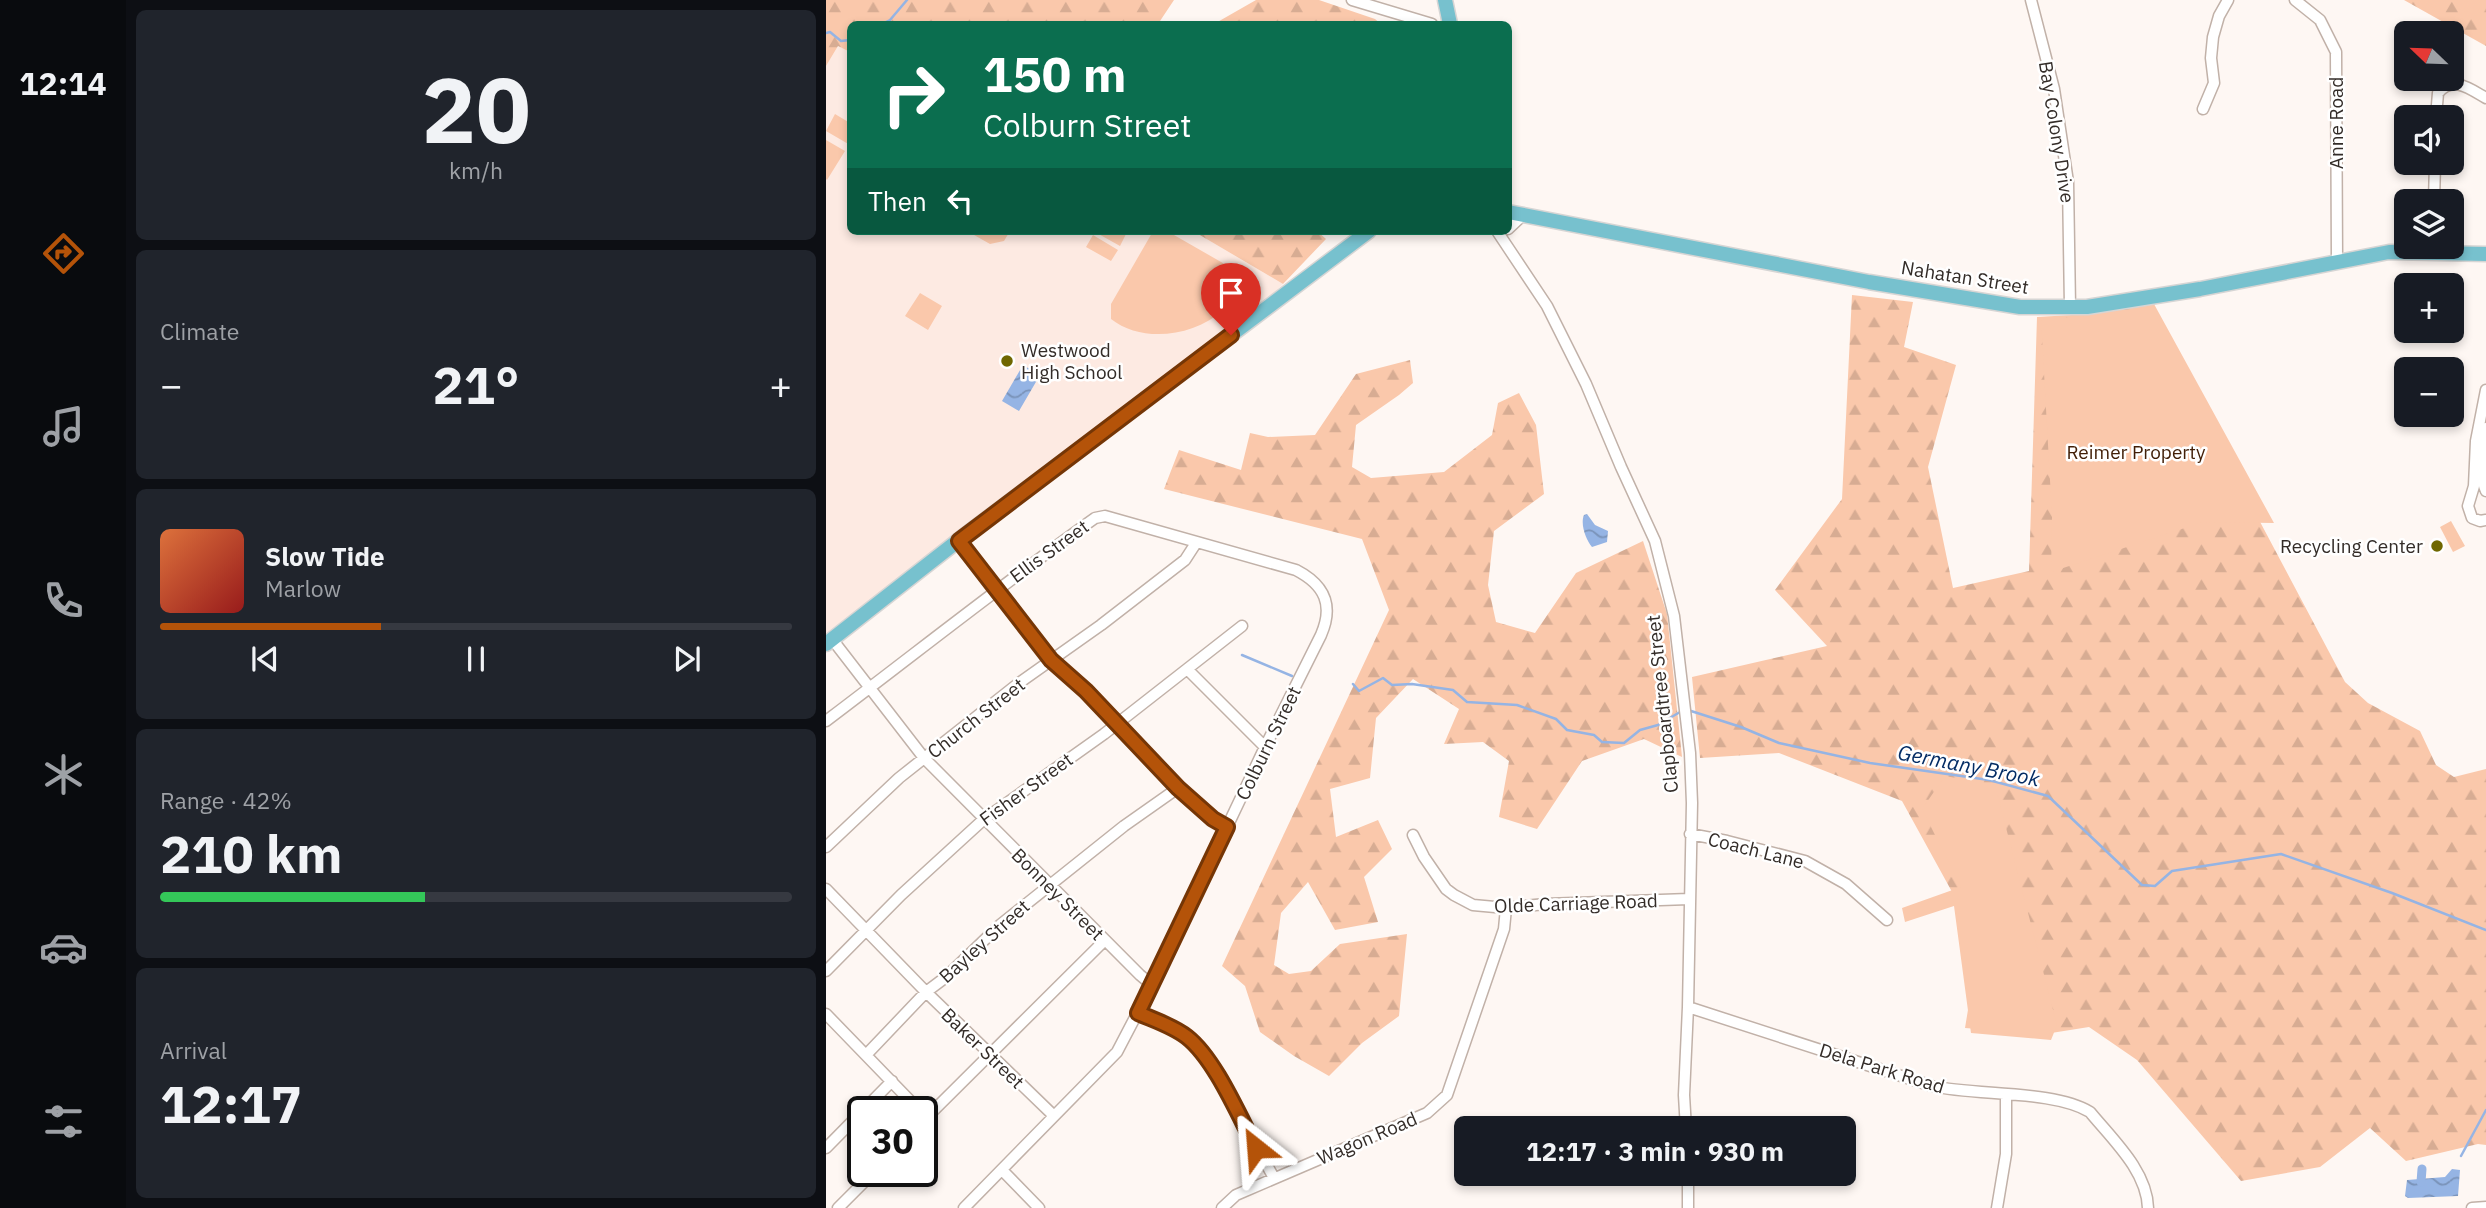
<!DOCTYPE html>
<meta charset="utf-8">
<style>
:root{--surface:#171b24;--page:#20242c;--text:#f1f3f6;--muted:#9ea1a6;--line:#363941;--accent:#b45309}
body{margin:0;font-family:"IBM Plex Sans",sans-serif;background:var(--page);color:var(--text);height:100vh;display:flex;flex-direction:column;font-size:26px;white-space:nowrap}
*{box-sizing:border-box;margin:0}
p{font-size:23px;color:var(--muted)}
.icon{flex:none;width:38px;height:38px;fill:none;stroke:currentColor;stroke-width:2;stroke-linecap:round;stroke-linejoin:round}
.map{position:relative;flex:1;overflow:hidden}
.side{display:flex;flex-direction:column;gap:10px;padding:10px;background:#0d0f14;width:700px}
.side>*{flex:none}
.banner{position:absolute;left:21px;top:21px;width:665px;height:214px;border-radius:10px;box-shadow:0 4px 10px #0003;background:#0b6e4f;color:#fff;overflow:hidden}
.needle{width:46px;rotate:293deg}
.fabs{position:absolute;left:1568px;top:21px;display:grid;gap:14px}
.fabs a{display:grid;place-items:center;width:70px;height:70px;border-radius:10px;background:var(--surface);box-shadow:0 4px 10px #0003;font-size:35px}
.speed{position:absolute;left:21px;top:1096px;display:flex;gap:14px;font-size:35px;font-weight:700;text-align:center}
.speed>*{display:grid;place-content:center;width:91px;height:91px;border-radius:50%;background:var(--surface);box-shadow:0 4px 10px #0003;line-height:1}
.speed .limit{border:4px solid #111;border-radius:10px;background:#fff;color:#111}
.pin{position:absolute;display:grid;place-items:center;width:60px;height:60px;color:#fff;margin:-72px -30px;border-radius:50% 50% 50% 0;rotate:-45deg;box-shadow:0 0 7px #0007}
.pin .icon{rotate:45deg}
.me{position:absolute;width:77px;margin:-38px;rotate:332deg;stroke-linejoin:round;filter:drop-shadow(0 0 5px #0008)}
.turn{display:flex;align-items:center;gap:24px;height:147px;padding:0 21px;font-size:32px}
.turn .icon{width:91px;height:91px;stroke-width:2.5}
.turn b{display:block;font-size:49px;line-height:60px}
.then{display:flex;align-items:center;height:66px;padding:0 21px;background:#0003;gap:14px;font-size:26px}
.big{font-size:52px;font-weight:800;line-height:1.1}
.side .card{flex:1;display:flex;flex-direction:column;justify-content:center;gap:10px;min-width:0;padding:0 24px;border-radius:10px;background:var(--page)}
.side .dial{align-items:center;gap:0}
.dial b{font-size:91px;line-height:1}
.song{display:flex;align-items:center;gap:21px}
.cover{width:84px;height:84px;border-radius:10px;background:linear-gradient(135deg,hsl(20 70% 55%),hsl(0 70% 35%))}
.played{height:7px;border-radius:4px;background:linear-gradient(90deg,var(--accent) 35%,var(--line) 35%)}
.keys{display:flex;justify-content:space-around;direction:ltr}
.heat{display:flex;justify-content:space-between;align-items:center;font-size:38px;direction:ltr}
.charge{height:10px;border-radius:5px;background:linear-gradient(90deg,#34c759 42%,var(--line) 0)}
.trip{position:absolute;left:628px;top:1116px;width:402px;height:70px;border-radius:10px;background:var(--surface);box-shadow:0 4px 10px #0003;font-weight:800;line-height:70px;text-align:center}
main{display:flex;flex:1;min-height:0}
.menu{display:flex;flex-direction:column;width:126px;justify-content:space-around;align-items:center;background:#090b0e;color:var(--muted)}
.menu .icon{width:49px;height:49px}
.menu .on{color:var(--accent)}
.menu b{font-size:32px;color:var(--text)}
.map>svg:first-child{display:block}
.education{fill:#fdeae2}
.forest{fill:url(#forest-firs)}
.park{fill:#fac8ab}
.water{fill:url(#water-waves)}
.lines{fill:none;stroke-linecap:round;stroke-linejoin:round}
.stream{stroke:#95b4e4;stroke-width:2.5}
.canal{stroke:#95b4e4;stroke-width:9}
.minor-casing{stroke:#c1b1a8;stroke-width:13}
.major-casing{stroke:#d6d5d4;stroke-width:17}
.minor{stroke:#fff;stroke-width:10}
.major{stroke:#77c1ce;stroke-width:14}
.route-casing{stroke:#753606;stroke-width:18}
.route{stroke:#b45309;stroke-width:12}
.poi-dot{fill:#6f6700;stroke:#fff;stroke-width:2.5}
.labels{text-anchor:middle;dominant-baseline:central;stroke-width:5;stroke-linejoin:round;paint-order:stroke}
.street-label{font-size:19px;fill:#332c28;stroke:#fff}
.poi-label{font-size:19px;fill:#332c28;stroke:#fff;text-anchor:start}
.park-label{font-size:19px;fill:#411e06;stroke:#fff}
.water-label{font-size:21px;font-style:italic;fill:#042c64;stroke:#fff}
</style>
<main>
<nav class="menu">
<b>12:14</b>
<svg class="icon on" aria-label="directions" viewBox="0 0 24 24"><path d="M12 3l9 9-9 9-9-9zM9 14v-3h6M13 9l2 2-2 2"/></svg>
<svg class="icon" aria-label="music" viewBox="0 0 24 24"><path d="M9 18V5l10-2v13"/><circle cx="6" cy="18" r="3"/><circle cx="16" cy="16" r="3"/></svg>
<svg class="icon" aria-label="phone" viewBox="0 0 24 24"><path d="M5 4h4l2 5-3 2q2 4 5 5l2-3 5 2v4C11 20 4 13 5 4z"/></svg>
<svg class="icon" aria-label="climate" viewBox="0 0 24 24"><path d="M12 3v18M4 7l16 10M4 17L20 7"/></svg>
<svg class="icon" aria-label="car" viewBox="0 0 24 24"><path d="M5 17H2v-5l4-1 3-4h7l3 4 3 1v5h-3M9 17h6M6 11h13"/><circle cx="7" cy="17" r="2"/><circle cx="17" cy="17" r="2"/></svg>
<svg class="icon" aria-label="filters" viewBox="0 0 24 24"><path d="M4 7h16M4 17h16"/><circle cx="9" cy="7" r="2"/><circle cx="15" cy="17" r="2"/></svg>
</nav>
<section class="side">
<div class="card dial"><b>20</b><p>km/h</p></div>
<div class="card"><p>Climate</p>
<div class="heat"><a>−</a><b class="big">21°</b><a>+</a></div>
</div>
<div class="card">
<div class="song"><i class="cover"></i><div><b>Slow Tide</b><p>Marlow</p></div></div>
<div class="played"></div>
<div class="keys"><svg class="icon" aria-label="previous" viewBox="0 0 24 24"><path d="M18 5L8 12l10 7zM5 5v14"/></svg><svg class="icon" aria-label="pause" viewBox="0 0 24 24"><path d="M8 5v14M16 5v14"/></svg><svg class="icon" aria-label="next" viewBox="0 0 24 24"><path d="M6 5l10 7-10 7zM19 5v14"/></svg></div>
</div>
<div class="card"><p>Range · 42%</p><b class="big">210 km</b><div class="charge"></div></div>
<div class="card"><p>Arrival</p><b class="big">12:17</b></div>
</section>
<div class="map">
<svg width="1660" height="1208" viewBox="0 0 1660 1208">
<defs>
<pattern id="forest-firs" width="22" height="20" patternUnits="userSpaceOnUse" patternTransform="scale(1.75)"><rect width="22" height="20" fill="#fac8ab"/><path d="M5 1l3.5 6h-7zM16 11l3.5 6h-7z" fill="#d7ac93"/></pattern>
<pattern id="water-waves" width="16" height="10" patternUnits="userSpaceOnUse" patternTransform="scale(1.75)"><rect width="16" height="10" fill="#95b4e4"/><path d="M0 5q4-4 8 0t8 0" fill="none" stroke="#7a93b9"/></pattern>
</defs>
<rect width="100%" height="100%" fill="#fef7f3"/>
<path class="education" d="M 12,46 L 24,52 L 24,231 L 367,231 L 457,284 L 438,303 L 0,633 L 0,66 Z"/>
<path class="forest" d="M 0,0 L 348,0 L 332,24 L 115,24 L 110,22 L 107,24 L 24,24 L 24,52 L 12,46 L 0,66 Z
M 430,0 L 493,0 L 549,19 L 555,24 L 388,24 Z
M 1578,0 L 1660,0 L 1660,46 Z
M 367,231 L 491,231 L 500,239 L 457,284 Z
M 1026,295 L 1087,302 L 1078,347 L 1130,365 L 1102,467 L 1127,588 L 1203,571 L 1211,317 L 1263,314 L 1319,305 L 1519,682 L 1542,703 L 1594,731 L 1610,765 L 1628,777 L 1660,769 L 1660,1145 L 1652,1144 L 1580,1161 L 1544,1128 L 1494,1167 L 1415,1181 L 1311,1060 L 1263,1027 L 1219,1034 L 1139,1028 L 1150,961 L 1125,890 L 1076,801 L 953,753 L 874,758 L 866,677 L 1001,646 L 949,590 L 1016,499 Z
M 584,360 L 587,383 L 573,395 L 530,425 L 526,467 L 545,478 L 618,472 L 666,435 L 672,403 L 693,393 L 710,425 L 718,494 L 668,531 L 662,585 L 670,622 L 709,633 L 750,573 L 817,541 L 841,614 L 856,757 L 818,739 L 756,761 L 711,829 L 673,817 L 683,761 L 657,742 L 618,744 L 633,709 L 587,679 L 550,718 L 544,778 L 504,789 L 510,837 L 552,820 L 566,849 L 538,877 L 552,922 L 509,930 L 482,882 L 455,913 L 448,965 L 463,974 L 485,971 L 514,944 L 581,934 L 573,1016 L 536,1043 L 503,1076 L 468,1056 L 434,1032 L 419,986 L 396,966 L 563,610 L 536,539 L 338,489 L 353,450 L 415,470 L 424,433 L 442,437 L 489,435 L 530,374 Z"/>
<path class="park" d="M 9,114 L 24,123 L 24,145 L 0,131 Z
M 0,140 L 19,151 L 1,180 L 0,179 Z
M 141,231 L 184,231 L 178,241 L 164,244 Z
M 295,231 L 300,234 L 294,246 L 269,232 Z
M 341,231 L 416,274 L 418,281 C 412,292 405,303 396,311 C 367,337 315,343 285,319 L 285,304 L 326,233 Z
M 267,235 L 292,250 L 285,261 L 260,247 Z
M 94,293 L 116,306 L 102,330 L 79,316 Z
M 1328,304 L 1448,523 L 1377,522 L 1225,572 L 1226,516 L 1215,319 L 1276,315 Z
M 1625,521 L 1639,546 L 1627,552 L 1614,527 Z
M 1119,776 L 1169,785 L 1231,1025 L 1225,1040 L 1145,1033 L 1128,906 L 1079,922 L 1076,908 L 1135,887 L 1096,809 Z"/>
<path class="water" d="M 197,365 L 214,375 L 193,411 L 176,401 Z
M 761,514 L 769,525 L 782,531 L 781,542 L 766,547 C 760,540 754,524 758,515 Z
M 1626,1169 L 1634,1170 L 1632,1196 L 1582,1198 L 1579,1196 L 1581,1180 L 1619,1177 Z"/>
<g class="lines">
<path class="stream" d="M 56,24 L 64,20 L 81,0
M 0,33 L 4,32 L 15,41 L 24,40
M 416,655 L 466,676
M 527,684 L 533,691 L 557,678 L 566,685 L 586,684 L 627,690 L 641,702 L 691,705 L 730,719 L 741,730 L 768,735 L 776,742 L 798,743 L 814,730 L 832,725 L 854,712
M 865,711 L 915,727 L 953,743 L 1044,763 L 1163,780 L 1222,796 L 1316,885 L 1329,886 L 1346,871 L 1455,854 L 1566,893 L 1660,930
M 1635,1156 L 1660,1110"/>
<path class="canal" d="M 1595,1182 L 1596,1169"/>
<defs>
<path id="minor" d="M 526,0 L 606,24
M 1205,0 L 1228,89 L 1242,182 L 1244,307
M 1469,0 L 1494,20 L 1510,52 L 1511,261
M 1377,109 L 1388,83 L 1385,58 L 1387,37 L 1393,16 L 1402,0
M 1610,117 L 1612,93 C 1627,75 1644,89 1660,98
M 1608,201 L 1609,163
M 682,229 L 697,215
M 671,231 L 721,306 L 760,384 L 795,467 L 829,541 L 848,616 L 864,753 L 866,803 L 862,1007 L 858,1095 L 860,1129
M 1660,390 L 1650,441 L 1648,486 L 1642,506 L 1646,518 L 1654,521 L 1660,520
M 1660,428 C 1657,447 1652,474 1660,491
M 133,541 L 225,660 L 260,692 L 352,788 L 387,819 L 401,827
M 6,639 L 98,758 L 314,975 L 326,985
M 361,669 L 439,747
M 0,721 C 90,653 178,583 269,518 L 279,516 L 470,570 C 499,585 508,605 495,635 L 439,747 L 326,985 L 291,1052 L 138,1208
M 864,834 L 901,841 L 979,861 L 1020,884 L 1061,920
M 587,835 L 598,857 L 620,889 L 628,895 L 647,905 L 680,908 L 719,904 L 863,899
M 0,847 L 73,778 L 193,683 L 275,625 L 359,560 L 370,543
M 0,889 L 100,992 L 227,1115
M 0,971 L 75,895 L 157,820 L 278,734 L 416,626
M 862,1007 L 1106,1086 C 1151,1096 1228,1090 1264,1112 C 1287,1140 1321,1171 1322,1208
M 312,1013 L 360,1036 L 372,1048 L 393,1078 L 448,1178
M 0,1014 L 94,1111
M 40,1055 L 100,992 L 120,977 L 174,925 L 298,826 L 352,788
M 96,1122 L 279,940
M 0,1148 L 66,1081
M 176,1170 L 213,1208
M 862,1174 L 862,1208
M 12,1208 L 49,1171
M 396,1208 L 410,1195 L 601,1113 L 621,1095 L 678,929 L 680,908
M 1171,1208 L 1180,1154 L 1180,1095
M 1646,1208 L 1660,1207"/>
<path id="major" d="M 619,0 L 624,24
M 682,212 L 1043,282 L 1194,307 L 1261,307 L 1374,289 L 1563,252 L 1660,254
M 0,644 L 138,536 L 543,231"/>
</defs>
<use href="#minor" class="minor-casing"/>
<use href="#major" class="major-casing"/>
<use href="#minor" class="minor"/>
<use href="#major" class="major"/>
</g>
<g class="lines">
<defs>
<path id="route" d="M 405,335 L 133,541 L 225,660 L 260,691 L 352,788 L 387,819 L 401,827 L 312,1013 C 328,1020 347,1026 361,1037 C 389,1059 413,1116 430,1148"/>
</defs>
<use href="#route" class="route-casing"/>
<use href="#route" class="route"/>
</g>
<g class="poi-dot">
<circle cx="181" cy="361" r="7"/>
<circle cx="1611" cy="546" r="7"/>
</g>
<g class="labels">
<g class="street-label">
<text transform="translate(1510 123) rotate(-90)">Anne Road</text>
<text transform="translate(1231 132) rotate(81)">Bay Colony Drive</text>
<text transform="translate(1139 277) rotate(9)">Nahatan Street</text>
<text transform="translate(223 551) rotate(-36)">Ellis Street</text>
<text transform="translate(836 704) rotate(-96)">Clapboardtree Street</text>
<text transform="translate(150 718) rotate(-38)">Church Street</text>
<text transform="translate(442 743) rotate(-64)">Colburn Street</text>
<text transform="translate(200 789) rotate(-36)">Fisher Street</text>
<text transform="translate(930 850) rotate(14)">Coach Lane</text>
<text transform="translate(232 894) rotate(45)">Bonney Street</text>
<text transform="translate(750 903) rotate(-2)">Olde Carriage Road</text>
<text transform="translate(158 941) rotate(-42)">Bayley Street</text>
<text transform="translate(157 1048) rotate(44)">Baker Street</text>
<text transform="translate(1056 1068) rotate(17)">Dela Park Road</text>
<text transform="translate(541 1138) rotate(-23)">Wagon Road</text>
</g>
<g class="poi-label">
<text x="195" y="350">Westwood<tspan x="195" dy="22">High School</tspan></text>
<text x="1597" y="546" text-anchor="end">Recycling Center</text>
</g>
<g class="park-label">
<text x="1310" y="452">Reimer Property</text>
</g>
<g class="water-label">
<text transform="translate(1143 765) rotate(11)">Germany Brook</text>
</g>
</g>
</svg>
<div class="fabs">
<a><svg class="needle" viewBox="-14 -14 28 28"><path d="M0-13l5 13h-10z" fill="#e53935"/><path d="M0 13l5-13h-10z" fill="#9ea1a6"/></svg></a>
<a><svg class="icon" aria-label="sound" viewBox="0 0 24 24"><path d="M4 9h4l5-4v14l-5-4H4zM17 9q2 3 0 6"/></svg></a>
<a><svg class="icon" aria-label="layers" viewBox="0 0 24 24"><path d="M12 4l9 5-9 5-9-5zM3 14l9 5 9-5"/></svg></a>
<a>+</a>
<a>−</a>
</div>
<div class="speed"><div class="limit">30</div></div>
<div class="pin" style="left:405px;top:335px;background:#d93025"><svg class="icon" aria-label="arrive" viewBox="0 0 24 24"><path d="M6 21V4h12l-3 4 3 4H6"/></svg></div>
<svg class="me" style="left:430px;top:1148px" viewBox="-20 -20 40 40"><path d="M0-17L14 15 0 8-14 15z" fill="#b45309" stroke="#fff" stroke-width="4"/></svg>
<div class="trip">12:17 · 3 min · 930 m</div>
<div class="banner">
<div class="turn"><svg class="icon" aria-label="right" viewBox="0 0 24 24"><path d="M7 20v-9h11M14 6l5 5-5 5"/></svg><div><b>150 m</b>Colburn Street</div></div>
<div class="then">Then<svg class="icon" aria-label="left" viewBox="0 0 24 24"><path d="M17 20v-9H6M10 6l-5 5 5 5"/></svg></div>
</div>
</div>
</main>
